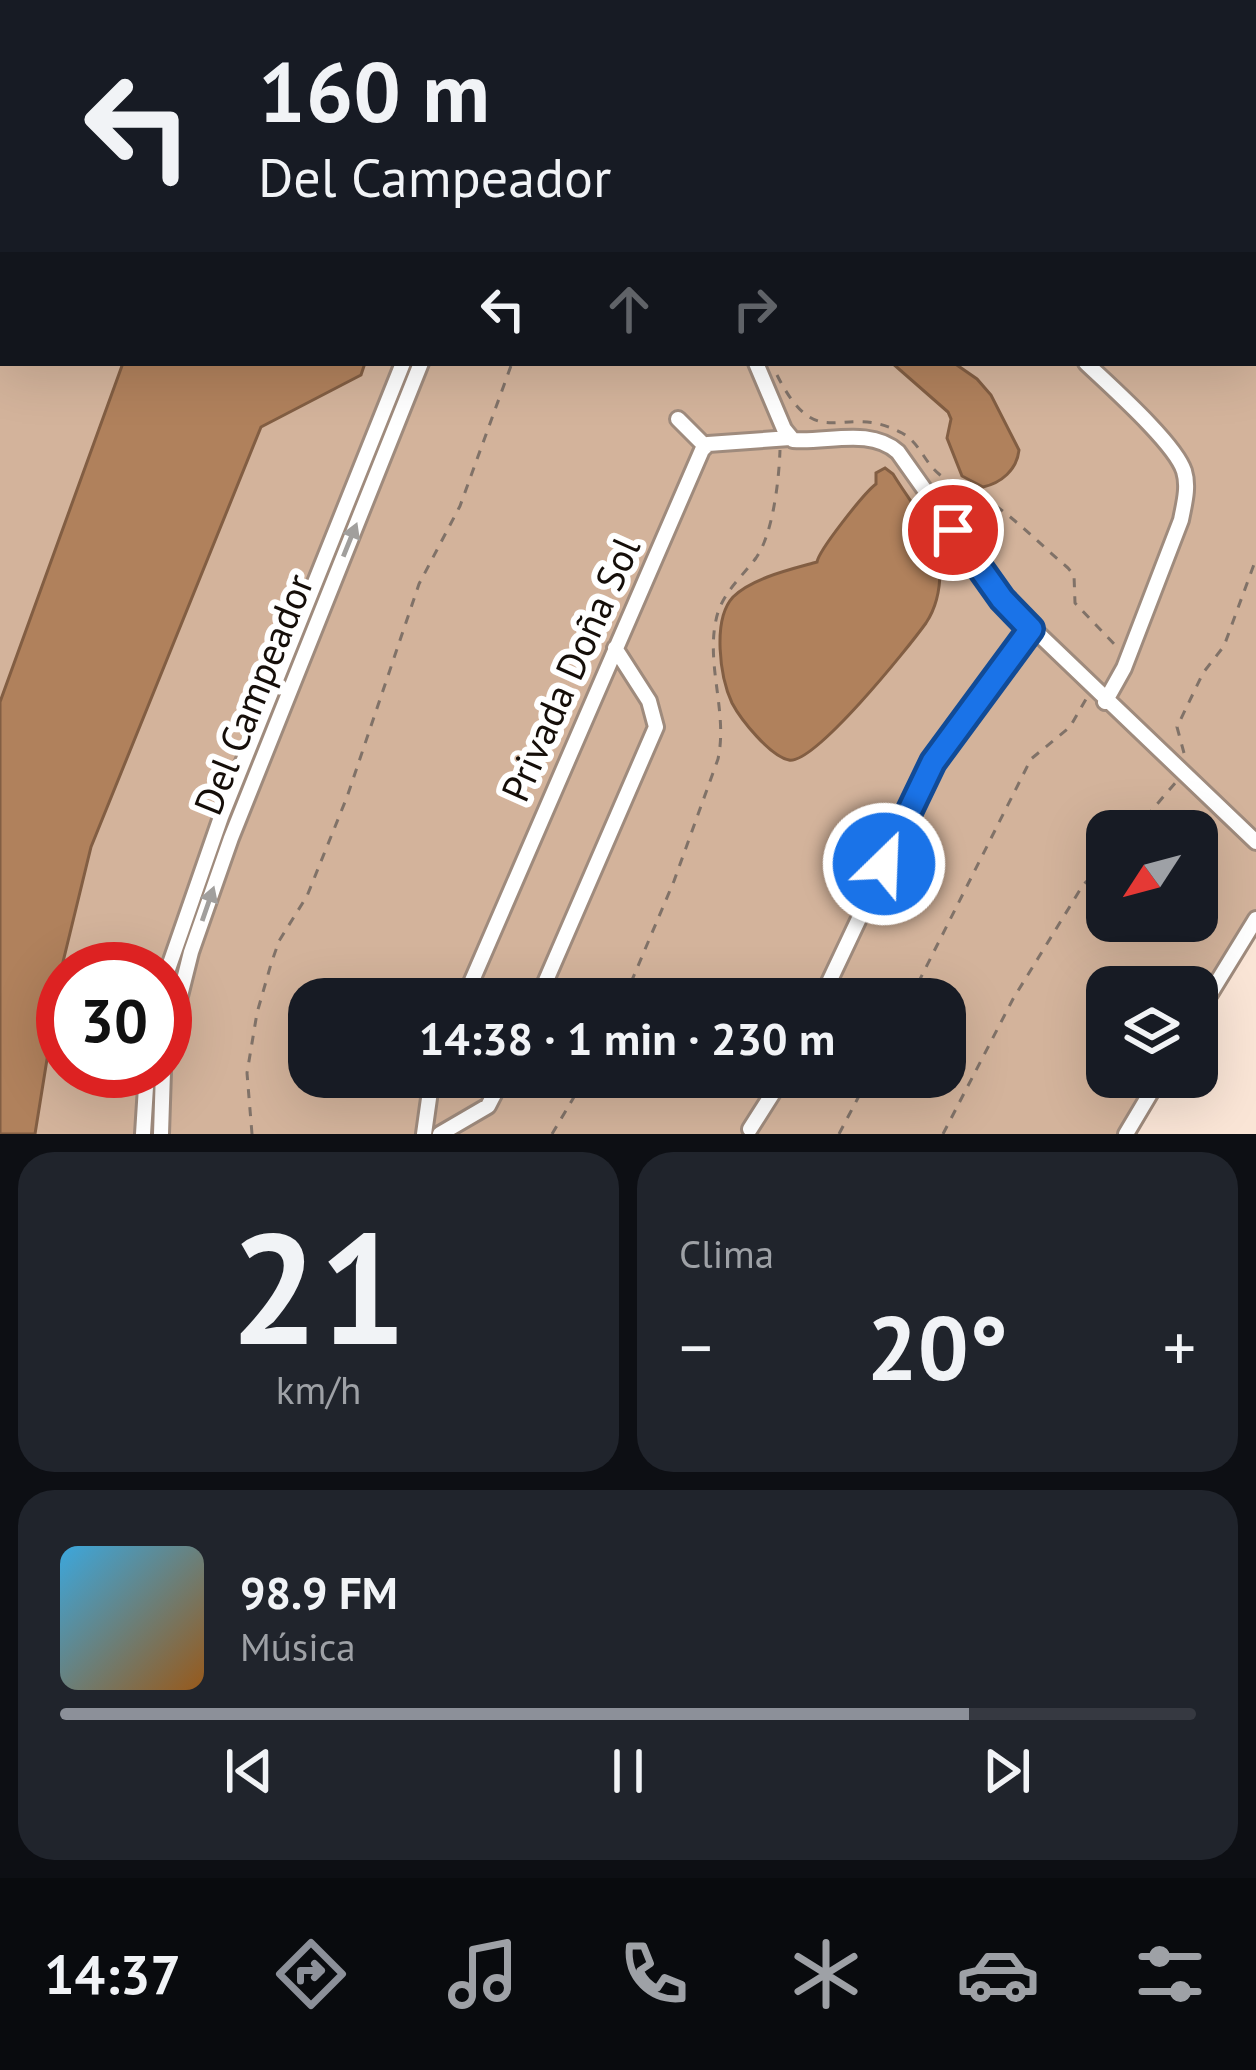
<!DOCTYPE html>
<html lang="es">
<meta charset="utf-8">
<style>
:root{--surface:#171b24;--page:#20242c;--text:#f1f3f6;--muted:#9ea1a6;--line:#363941;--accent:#8c9099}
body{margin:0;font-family:"PT Sans",sans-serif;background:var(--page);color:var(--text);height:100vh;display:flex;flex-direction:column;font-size:45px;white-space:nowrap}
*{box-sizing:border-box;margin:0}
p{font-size:39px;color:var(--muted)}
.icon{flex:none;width:66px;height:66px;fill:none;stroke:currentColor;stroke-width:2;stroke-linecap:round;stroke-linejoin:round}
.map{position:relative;height:1134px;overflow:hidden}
.details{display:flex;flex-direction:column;gap:18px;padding:18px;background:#0d0f14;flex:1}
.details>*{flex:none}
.top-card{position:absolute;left:0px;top:0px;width:1257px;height:366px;box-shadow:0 12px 48px #0002;background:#171b24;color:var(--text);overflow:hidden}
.needle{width:78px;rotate:234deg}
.tools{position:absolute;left:1086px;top:810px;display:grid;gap:24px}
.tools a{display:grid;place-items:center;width:132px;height:132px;border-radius:24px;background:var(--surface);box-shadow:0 12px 48px #0002;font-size:60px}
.speed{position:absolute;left:36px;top:942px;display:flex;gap:24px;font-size:60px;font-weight:700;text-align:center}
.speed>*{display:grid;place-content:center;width:156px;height:156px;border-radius:50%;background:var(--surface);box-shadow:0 12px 48px #0002;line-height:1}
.speed .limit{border:18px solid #d22;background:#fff;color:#111}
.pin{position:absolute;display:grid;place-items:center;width:102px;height:102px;color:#fff;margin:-51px;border:6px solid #fff;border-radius:50%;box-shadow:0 3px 12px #0007}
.me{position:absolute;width:132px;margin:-66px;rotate:24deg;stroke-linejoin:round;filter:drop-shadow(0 0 9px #0008)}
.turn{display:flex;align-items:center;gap:42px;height:252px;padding:0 60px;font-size:54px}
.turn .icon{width:156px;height:156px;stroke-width:2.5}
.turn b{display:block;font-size:84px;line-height:102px}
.lanes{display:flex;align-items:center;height:114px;padding:0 60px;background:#0003;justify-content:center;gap:60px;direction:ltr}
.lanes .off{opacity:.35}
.big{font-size:90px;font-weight:700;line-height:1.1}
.details .card{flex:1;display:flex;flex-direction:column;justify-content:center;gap:18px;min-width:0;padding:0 42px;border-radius:36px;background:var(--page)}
.details .dial{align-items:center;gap:0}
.dial b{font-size:156px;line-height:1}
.song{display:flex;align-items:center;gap:36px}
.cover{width:144px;height:144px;border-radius:18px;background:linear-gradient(135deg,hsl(200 70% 55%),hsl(30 70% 35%))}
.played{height:12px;border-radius:6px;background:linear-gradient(90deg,var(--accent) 80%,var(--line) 80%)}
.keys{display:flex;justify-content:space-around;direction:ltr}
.heat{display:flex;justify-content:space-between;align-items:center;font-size:66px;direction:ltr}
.details .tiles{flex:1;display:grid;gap:18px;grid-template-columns:1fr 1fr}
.card:last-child{grid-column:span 2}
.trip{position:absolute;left:288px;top:978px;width:678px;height:120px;border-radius:36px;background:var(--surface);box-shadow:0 12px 48px #0002;font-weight:700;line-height:120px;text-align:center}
.tabs{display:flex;height:192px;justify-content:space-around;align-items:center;background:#090b0e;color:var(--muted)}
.tabs .icon{width:84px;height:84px}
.tabs .active{color:var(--accent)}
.tabs b{font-size:54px;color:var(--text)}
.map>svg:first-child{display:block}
.green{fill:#d3b39b;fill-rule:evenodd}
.water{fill:#b0815c;stroke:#825e43;stroke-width:3}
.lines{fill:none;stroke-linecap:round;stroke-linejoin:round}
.stream{stroke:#825e43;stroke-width:3}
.minor-casing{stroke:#9f8b7d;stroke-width:20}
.path{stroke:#807268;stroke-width:3;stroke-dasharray:9 9;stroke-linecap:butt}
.minor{stroke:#fff;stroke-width:14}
.oneway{fill:#a19f9d}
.route-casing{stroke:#114b97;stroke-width:30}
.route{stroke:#1a73e8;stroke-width:21}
.labels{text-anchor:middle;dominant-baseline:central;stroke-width:12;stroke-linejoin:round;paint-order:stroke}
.street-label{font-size:39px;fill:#150e09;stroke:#fff}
</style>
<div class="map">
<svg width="1256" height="1134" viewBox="0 0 1256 1134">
<rect width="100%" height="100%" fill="#fae5d6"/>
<path class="green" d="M 0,0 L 889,3 L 3,3 L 3,363 L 1254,363 L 1256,204 L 1256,936 L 1197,1034 L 1197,987 L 1107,987 L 1107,1077 L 1171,1077 L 1137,1134 L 0,1134 ZM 1107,831 L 1197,831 L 1197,921 L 1107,921 ZM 63,969 L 165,969 L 165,1071 L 63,1071 ZM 309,999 L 945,999 L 945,1077 L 309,1077 Z"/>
<path class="water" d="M 123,363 L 365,363 L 361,375 L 261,427 L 91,847 L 62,966 L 35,1134 L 0,1134 L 0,702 Z
M 892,363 L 954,363 L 977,379 L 991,395 L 1019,450 C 1017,470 1001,483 983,487 L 962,476 L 947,438 L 951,419 L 948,412 Z
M 885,468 L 893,474 C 911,504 939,534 940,571 C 940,588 936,608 926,623 C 908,648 814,765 789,760 C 770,756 741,720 732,703 C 720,677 712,620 733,597 C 752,578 792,569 817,562 C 819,550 864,493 876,484 L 876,473 Z"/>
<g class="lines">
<path class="stream" d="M 488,0 L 489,3"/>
<defs>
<path id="minor" d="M 320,0 L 324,3
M 993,0 L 998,3
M 42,3 L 48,0
M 1065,3 L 1067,0
M 0,30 L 3,28
M 1254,140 L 1256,141
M 0,279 L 3,276
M 0,301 L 3,297
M 756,363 L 784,429 L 793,440 C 827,443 870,427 898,452 L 1002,599 L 1256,842
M 1086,363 C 1109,385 1175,443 1184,471 C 1189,487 1184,504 1181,520 L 1124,668 L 1105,702
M 678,419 L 705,446
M 165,978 L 221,817 L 403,363
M 464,999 L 702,450 L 708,444 L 790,438
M 538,999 L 656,727 L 649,701 L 615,648
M 821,999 L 933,762 L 1031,630
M 1197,1015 L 1256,919
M 165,1056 L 191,952 L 231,838 L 421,363
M 750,1129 L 783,1077
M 143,1134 L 147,1071
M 161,1134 L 163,1071
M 424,1134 L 432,1077
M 440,1134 L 488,1106 L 503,1077
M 1126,1134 L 1160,1077"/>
</defs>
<use href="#minor" class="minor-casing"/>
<path class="path" d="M 584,0 L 589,3
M 869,0 L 875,3
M 0,111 L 3,108
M 1254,261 L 1256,261
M 777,375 C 819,458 840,400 902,433 C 920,443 924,462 939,474 C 954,486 974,491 989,501 C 1017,520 1042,546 1068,568 L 1074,575 L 1075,603 L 1119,649
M 1184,753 L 1177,727 L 1203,673 L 1224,646 L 1256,559
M 1134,831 L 1176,782
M 624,999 L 674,881 L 718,759 C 728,713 706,666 716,620 C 721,594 741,578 756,558 C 773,534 779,480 780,450
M 910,999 L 1031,759 L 1070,727 L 1086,699
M 252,1134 L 247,1073 L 257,1013 L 271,964 L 279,941 L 307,896 L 347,797 L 419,584 L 460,506 L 512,363
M 552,1134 L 586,1077
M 839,1134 L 869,1077
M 943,1134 L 1013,999 L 1083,885 L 1107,861"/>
<use href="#minor" class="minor"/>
</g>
<defs><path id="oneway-solid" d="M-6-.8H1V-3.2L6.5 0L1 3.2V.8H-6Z" transform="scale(3)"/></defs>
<g class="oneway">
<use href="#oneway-solid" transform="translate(350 540) rotate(-68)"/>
<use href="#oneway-solid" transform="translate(208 904) rotate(-71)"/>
</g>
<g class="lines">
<defs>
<path id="route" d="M 884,864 L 933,762 L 1031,629 L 1002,599 L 953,530"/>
</defs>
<use href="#route" class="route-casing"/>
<use href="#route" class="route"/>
</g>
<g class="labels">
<g class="street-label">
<text transform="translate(570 669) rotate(-66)">Privada Doña Sol</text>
<text transform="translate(253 694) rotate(-68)">Del Campeador</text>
</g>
</g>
</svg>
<div class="tools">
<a><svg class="needle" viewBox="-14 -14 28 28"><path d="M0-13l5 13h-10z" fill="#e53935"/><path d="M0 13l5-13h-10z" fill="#9ea1a6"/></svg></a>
<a><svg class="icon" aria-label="layers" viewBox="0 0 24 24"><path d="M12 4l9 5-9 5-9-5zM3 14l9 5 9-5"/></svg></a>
</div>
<div class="speed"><div class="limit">30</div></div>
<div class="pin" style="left:953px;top:530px;background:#d93025"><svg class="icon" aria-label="arrive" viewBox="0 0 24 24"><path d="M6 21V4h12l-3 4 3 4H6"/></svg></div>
<svg class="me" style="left:884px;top:864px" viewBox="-20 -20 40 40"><circle r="17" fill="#1a73e8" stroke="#fff" stroke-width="3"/><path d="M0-11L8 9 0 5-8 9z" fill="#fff"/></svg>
<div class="trip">14:38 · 1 min · 230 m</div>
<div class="top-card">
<div class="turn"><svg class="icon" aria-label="left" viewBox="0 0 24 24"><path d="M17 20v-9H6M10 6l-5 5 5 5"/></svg><div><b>160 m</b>Del Campeador</div></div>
<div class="lanes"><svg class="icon" aria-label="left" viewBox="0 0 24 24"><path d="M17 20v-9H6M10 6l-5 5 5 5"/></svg><svg class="icon off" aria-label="ahead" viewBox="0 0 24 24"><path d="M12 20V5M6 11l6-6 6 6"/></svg><svg class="icon off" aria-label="right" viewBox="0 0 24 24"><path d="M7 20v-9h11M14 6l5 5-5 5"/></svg></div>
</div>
</div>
<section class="details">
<div class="tiles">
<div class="card dial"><b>21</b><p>km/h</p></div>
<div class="card"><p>Clima</p>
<div class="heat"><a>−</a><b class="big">20°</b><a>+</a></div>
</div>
<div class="card">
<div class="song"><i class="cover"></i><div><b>98.9 FM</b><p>Música</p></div></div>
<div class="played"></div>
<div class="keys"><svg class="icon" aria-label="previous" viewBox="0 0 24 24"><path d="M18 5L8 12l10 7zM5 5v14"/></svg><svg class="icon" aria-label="pause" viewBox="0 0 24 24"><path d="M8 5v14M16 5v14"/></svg><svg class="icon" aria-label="next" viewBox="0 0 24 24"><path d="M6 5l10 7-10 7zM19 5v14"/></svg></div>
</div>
</div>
</section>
<nav class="tabs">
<b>14:37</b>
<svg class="icon active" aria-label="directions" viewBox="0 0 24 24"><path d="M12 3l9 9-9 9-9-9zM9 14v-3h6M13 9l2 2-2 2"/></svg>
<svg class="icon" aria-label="music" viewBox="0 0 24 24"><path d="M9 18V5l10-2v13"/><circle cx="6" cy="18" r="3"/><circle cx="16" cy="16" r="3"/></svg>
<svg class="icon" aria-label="phone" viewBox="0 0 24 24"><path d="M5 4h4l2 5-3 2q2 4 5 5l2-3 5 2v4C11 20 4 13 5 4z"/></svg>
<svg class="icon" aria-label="climate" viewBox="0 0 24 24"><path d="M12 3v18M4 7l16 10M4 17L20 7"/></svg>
<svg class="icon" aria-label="car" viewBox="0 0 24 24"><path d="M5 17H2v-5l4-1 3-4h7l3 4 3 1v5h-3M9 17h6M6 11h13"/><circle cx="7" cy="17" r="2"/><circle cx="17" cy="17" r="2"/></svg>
<svg class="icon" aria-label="filters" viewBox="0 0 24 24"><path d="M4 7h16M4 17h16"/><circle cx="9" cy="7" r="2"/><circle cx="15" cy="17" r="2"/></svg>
</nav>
